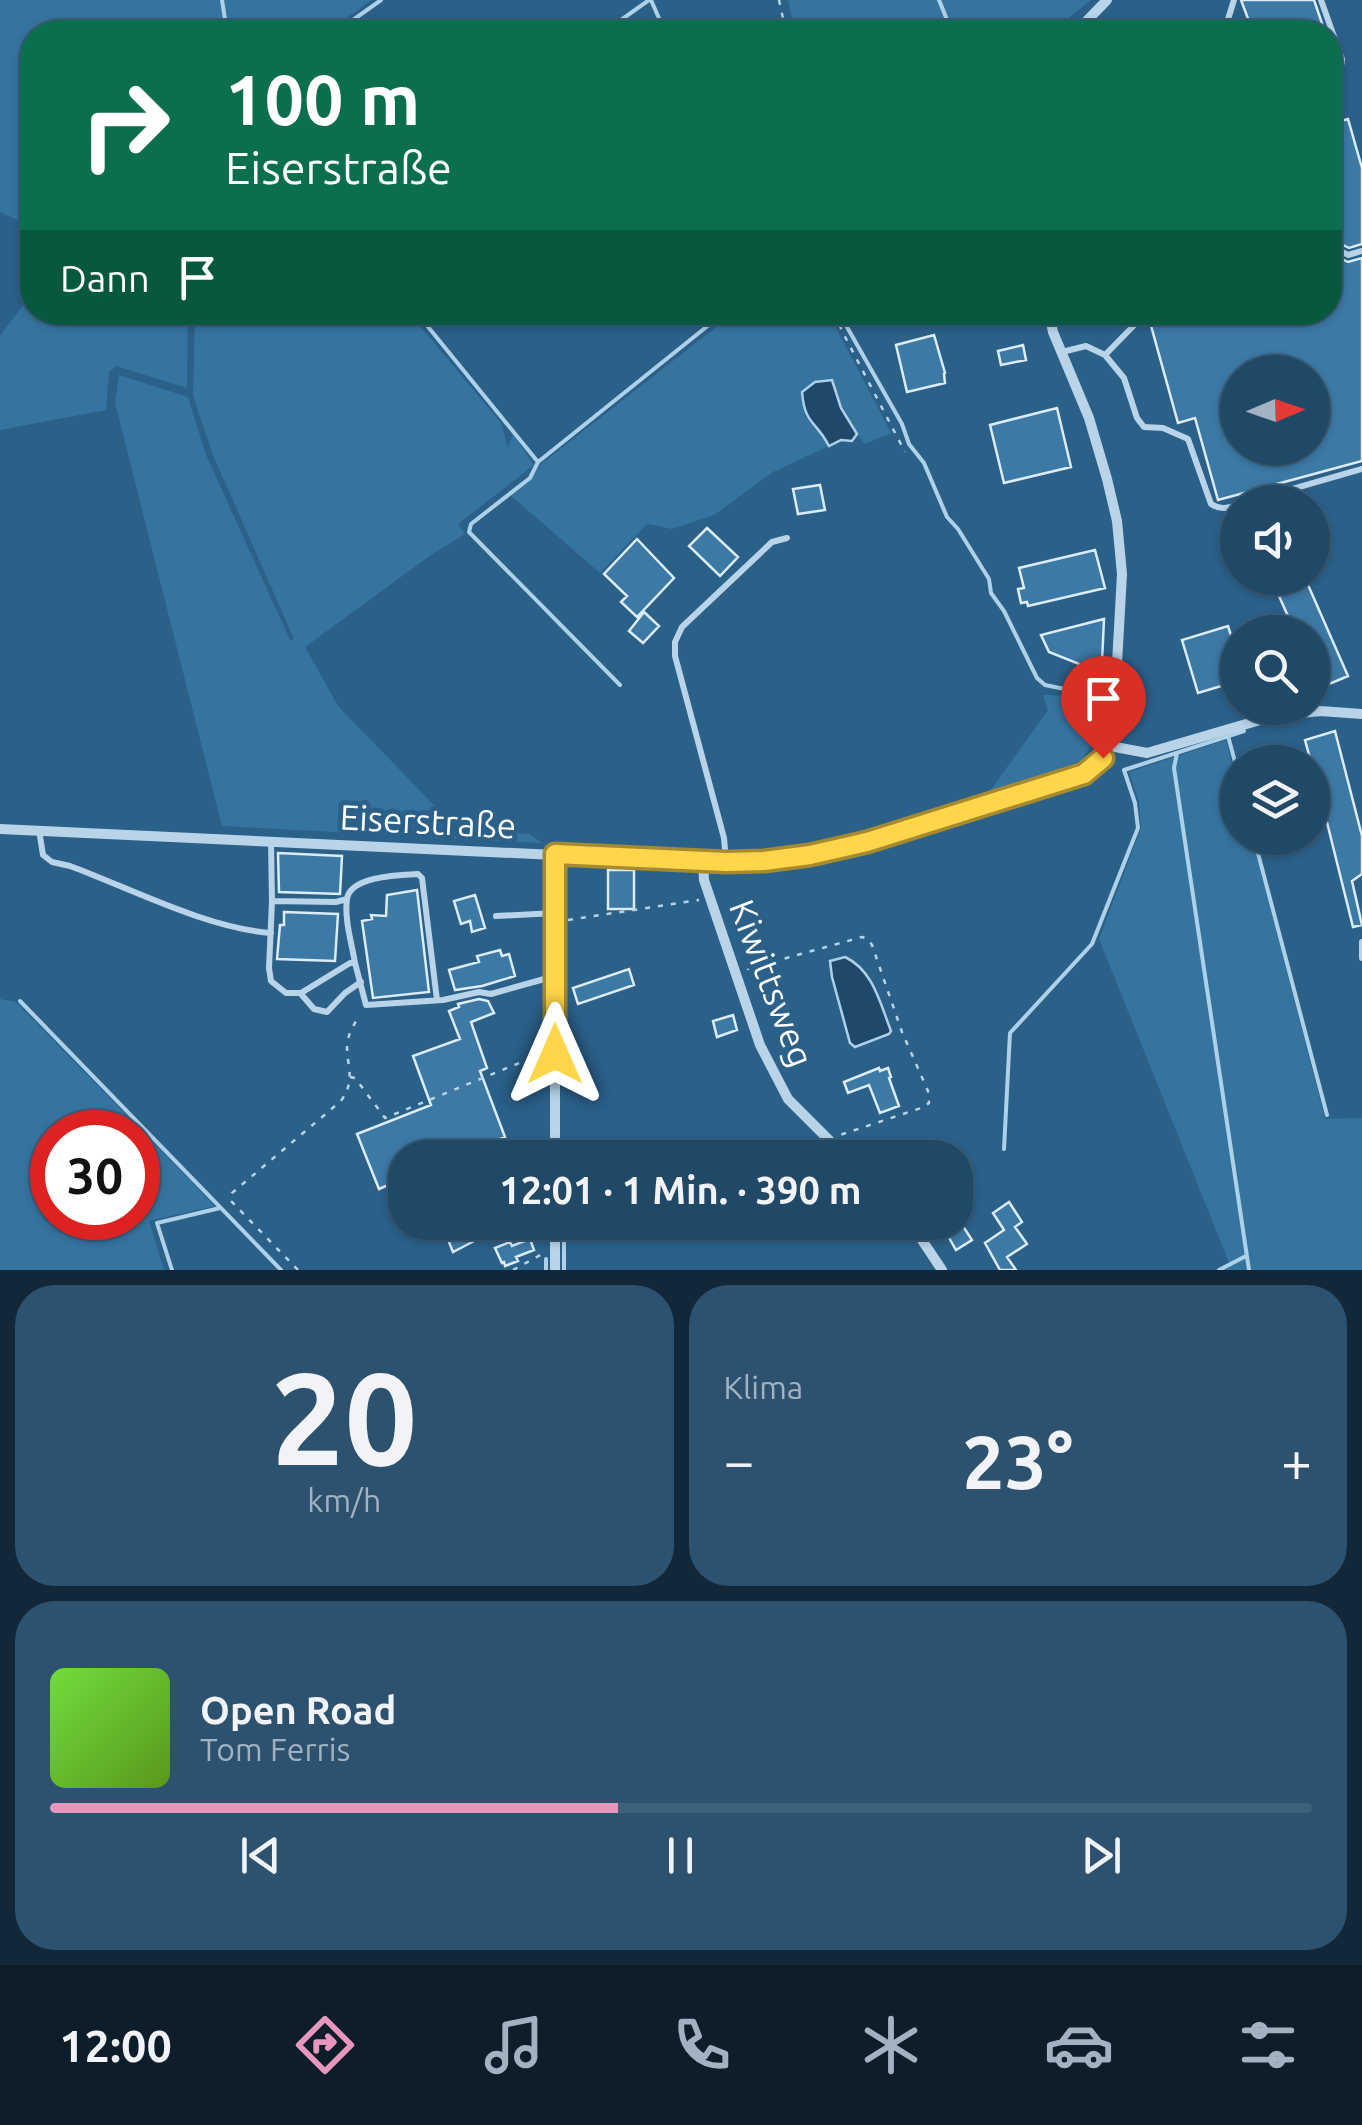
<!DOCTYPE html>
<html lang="de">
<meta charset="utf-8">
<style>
:root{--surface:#204867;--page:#2d5270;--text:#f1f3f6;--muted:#a2b2c0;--line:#3d607b;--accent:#e797bd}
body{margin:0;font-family:Ubuntu,sans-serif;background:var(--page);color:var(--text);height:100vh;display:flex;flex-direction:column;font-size:38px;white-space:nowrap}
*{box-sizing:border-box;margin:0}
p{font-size:32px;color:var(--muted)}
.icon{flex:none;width:55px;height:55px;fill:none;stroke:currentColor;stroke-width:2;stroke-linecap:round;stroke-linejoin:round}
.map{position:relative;height:1270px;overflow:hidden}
.panel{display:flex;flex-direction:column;gap:15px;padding:15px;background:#122839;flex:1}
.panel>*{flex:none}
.top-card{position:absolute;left:20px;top:20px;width:1322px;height:305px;border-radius:40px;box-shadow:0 2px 8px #0004,0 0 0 2px var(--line);background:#0b6e4f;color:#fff;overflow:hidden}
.needle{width:65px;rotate:88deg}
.tools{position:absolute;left:1220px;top:355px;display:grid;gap:20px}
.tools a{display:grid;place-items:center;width:110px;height:110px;border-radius:50%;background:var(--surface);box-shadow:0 2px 8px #0004,0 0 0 2px var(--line);font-size:50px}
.speed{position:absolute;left:30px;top:1110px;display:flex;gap:20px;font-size:50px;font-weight:700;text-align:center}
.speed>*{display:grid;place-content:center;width:130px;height:130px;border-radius:50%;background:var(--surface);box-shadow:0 2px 8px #0004,0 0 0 2px var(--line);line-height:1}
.speed .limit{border:15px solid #d22;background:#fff;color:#111}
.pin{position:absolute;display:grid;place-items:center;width:85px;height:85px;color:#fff;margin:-102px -42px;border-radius:50% 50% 50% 0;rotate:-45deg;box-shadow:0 0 10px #0007}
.pin .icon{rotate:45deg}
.me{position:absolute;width:110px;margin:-55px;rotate:0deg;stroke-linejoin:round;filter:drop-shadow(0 0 8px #0008)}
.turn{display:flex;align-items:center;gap:35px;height:210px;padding:0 40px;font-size:45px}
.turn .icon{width:130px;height:130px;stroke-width:2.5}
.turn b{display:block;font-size:70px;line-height:85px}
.then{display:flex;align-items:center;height:95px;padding:0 40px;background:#0003;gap:20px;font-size:38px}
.big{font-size:75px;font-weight:700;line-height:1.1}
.panel .widget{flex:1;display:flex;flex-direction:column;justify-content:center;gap:15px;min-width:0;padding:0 35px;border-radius:40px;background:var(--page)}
.panel .dial{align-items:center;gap:0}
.dial b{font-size:130px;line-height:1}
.song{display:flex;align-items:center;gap:30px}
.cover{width:120px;height:120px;border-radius:15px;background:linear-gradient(135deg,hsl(100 70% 55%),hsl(90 70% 35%))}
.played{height:10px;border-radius:5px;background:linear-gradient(90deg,var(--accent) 45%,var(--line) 45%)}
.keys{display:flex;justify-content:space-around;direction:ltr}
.heat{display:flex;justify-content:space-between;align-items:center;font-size:55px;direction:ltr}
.panel .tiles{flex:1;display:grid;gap:15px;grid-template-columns:1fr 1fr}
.widget:last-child{grid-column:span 2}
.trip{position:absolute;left:388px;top:1140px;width:585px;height:100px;border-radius:40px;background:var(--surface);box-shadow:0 2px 8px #0004,0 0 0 2px var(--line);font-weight:700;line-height:100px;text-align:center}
.tabs{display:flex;height:160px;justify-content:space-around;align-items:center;background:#0d1d29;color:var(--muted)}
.tabs .icon{width:70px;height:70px}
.tabs .active{color:var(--accent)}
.tabs b{font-size:45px;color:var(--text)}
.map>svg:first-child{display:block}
.green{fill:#3674a0;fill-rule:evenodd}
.water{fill:#1f496a;stroke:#aed1e8;stroke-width:2.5}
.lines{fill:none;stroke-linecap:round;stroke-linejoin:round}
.stream{stroke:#aed1e8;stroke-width:4}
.building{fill:#3c79a5;stroke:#dcecf7;stroke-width:2.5;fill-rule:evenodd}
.path{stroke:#b9d4e8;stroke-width:2.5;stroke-dasharray:5 8;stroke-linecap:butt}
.lane{stroke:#b9d4e8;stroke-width:6}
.street{stroke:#b9d4e8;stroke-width:10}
.route-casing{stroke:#a68a30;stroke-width:25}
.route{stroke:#ffd54a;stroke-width:18}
.labels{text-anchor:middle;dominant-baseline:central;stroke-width:10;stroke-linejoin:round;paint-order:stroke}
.street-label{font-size:35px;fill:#fff;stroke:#2b6089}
</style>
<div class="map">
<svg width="1362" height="1270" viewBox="0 0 1362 1270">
<rect width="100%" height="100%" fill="#2b6089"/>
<path class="green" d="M 0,0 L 372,0 L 327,32 L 32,32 L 32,227 L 0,212 Z
M 788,0 L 1091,0 L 1051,32 L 795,32 Z
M 32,293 L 32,312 L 188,313 L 187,388 L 116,366 L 109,372 L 106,410 L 0,430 L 0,336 Z
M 195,313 L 409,313 L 501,423 L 508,448 L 513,434 L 534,465 L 458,524 L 465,534 L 431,555 L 305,647 L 338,706 L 455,827 L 529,834 L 542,843 L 222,826 L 115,403 L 119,375 L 188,397 L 206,455 L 290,640 L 294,639 L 213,455 L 193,396 Z
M 734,313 L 831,313 L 835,326 L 891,433 L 865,444 C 849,424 840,405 832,380 L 804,415 L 824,436 L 829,446 L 773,472 L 714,515 L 672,529 L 647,524 L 600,573 L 510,495 L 532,478 L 540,465 Z
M 1043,695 L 1077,696 L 1107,720 L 1081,761 L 987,795 L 1048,710 Z
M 1226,740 L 1237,783 L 1238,838 L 1252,838 L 1325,1119 L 1362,1118 L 1362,1270 L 1223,1270 L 1230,1265 L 1099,939 L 1141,828 L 1139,802 L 1129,772 Z
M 0,999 L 16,1002 L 215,1206 L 149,1221 L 164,1270 L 0,1270 ZM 52,1132 L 138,1132 L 138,1218 L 52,1218 Z"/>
<path class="water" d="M 832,380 L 841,408 L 857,434 L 852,441 L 841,440 L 829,446 C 816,420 805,426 802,392 L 815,382 Z
M 845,957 C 873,970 880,1003 891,1031 L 889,1034 L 855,1047 L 850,1043 L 832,977 L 830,961 Z"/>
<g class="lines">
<path class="stream" d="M 222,0 L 227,32
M 651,0 L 665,32
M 939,0 L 952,32
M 336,32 L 381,0
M 604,32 L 649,0
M 416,312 L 538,462
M 847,312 L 847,327 L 902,424 L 909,444 L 924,463 L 947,517 L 958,529 L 989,579 L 991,593 L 1004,611 L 1037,678 L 1045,685 L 1089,694 L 1105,706
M 620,685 L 469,532 L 471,524 L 530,478 L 538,462 L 725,312
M 1228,736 L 1238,773
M 1177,753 L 1174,768 L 1249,1270
M 1254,838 L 1327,1115
M 20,1001 L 281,1270
M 1004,1149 L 1010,1033 L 1092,944 L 1138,828 L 1135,803 L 1124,770 L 1244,731
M 823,1158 L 830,1156
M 546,1259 L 546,1270
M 172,1270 L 157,1223 L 220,1208
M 564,1270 L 564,1233 L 600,1222
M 1219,1270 L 1246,1256"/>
</g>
<path class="building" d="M 1241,0 L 1314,0 L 1325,32 L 1253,32 Z
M 1348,119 L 1362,168 L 1362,244 L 1349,248 L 1341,244 L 1330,245 L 1330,124 Z
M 1338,257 L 1348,262 L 1362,258 L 1362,461 L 1218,500 L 1195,418 L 1178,423 L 1150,322 L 1177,314 L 1177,317 L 1194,312 L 1330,312 L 1330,259 ZM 1238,372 L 1312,372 L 1312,448 L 1238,448 Z
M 934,335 L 945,373 L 944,374 L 945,383 L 907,392 L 896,345 Z
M 1023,345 L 1026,360 L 1001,365 L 998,351 Z
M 1057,408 L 1071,467 L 1004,483 L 990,425 Z
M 820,485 L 825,510 L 798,514 L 793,489 Z
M 707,528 L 738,557 L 720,576 L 689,546 Z
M 637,539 L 674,578 L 637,617 L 621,602 L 627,596 L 604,574 Z
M 1095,550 L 1105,588 L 1028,606 L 1027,602 L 1021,603 L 1018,589 L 1024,588 L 1019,568 Z
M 1271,578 L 1305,578 L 1348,676 L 1320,688 L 1312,671 L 1312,632 L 1295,632 Z
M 644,612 L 659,626 L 643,643 L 629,631 Z
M 1104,619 L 1102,662 L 1084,666 L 1049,652 L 1041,635 Z
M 1228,626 L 1238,657 L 1238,681 L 1198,693 L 1182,640 Z
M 1335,731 L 1362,836 L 1362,874 L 1352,881 L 1362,925 L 1353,927 L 1312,762 L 1311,762 L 1305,740 Z
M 278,853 L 342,856 L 340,894 L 279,892 Z
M 608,870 L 634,870 L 634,909 L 608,909 Z
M 417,890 L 429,992 L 373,998 L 362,921 L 372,919 L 371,915 L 386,916 L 387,895 Z
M 475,895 L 485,928 L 472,932 L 470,921 L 461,924 L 454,901 Z
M 284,912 L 338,914 L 335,961 L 277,959 L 280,925 L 284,925 Z
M 500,950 L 502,956 L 509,954 L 515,976 L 482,986 L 455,990 L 449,970 L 479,962 L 477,956 Z
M 629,969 L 634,985 L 578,1004 L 573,988 Z
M 479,999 L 488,1001 L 494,1013 L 471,1022 L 487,1068 L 480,1071 L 505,1137 L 455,1158 L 405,1158 L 405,1178 L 379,1189 L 357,1134 L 431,1105 L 413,1056 L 460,1039 L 449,1011 L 459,1007 L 458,1004 Z
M 733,1015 L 737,1030 L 717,1037 L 713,1021 Z
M 879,1068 L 880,1071 L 888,1068 L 891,1077 L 889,1078 L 899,1106 L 880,1113 L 869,1085 L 848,1093 L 844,1082 Z
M 1009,1202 L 1022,1222 L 1015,1227 L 1027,1244 L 1007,1257 L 1016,1270 L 1000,1270 L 985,1243 L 1004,1230 L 993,1213 Z
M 959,1220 L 972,1240 L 956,1250 L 944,1229 Z
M 452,1222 L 474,1222 L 480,1238 L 453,1252 L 444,1230 L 454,1226 Z
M 530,1239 L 534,1250 L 516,1257 L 518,1261 L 505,1266 L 504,1262 L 502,1263 L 495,1248 L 510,1242 L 512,1246 Z"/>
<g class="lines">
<path class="path" d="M 779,0 L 786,32
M 836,312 L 841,329 L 905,452
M 568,920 L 699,900
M 747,969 L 862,937 L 868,939 L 872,945 L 902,1032 L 928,1091 L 929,1103 L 924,1107 L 840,1135
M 350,1077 L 355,1078 L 385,1118 L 534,1057 L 544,1055
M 298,1270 L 231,1201 L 232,1193 L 341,1101 C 356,1079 347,1069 347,1045 C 348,1034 354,1024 360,1015
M 513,1270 L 544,1253"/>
<path class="lane" d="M 1321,0 L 1342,59 L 1340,73 L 1330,76
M 1224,32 L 1234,0
M 1330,252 L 1339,250 L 1348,255 L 1362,251
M 1062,352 L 1086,346 L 1105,355 L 1124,378 L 1137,418 L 1144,427 L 1163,428 L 1188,439 L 1211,504 C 1220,510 1227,508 1238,505
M 1105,355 L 1147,312
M 1247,502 L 1362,469
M 39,830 L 43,855 L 52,862 L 70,866 C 132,889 206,928 271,933
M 271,842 L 272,901 L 269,968 L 271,981 L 286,993 L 301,993 L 350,963 L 355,963 L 366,1005 L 443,1000 L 479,992 L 491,994 L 555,976
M 726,861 L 724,838 L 675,656 L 675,642 L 682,627 L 772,542 L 787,538
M 272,901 L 336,902 L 347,899
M 496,916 L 555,913
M 1362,942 L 1362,958
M 355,963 C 352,944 344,919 347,899 C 350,876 400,875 418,874 L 422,878 L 437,1000
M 301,994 L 314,1009 L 327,1012 L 345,993 L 361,982"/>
<path class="street" d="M 1076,32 L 1107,0
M 1110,746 L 1147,753 L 1274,716 L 1320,711 L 1362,714
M 0,829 L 703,862 L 764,861 L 810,855 L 867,842 L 1084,773 C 1099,762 1108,753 1113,735 L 1122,574 L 1117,521 L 1107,479 L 1089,418 L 1053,332 L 1049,312
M 703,862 L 704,880 L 760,1045 L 788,1099 L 847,1158
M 555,1158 L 555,854
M 555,1222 L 555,1270
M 910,1222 L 942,1270"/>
</g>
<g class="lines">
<defs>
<path id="route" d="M 555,1054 L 555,854 L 726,862 L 764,861 L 810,855 L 867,842 L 1084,774 L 1103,758"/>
</defs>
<use href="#route" class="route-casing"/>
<use href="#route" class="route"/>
</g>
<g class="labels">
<g class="street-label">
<text transform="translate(428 821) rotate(3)">Eiserstraße</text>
<text transform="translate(772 983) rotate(69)">Kiwittsweg</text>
</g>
</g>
</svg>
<div class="tools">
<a><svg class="needle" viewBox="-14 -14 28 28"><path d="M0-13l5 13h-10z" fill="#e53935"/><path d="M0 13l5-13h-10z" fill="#a2b2c0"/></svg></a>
<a><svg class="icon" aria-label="sound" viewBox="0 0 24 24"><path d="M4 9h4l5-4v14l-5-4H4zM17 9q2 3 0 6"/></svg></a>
<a><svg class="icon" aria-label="search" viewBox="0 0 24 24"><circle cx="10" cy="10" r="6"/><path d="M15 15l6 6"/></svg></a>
<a><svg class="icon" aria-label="layers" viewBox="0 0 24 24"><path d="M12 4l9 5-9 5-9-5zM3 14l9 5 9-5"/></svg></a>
</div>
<div class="speed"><div class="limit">30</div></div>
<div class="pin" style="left:1103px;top:758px;background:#d93025"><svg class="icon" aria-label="arrive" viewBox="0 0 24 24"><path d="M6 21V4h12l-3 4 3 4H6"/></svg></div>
<svg class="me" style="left:555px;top:1054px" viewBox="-20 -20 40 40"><path d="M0-17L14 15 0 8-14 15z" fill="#ffd54a" stroke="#fff" stroke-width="4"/></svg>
<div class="trip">12:01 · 1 Min. · 390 m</div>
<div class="top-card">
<div class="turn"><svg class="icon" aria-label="right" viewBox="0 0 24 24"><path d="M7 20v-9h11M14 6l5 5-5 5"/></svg><div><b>100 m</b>Eiserstraße</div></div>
<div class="then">Dann<svg class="icon" aria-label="arrive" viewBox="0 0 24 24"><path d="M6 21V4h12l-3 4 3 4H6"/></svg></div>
</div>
</div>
<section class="panel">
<div class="tiles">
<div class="widget dial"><b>20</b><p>km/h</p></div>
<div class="widget"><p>Klima</p>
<div class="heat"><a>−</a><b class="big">23°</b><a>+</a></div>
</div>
<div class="widget">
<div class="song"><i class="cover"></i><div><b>Open Road</b><p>Tom Ferris</p></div></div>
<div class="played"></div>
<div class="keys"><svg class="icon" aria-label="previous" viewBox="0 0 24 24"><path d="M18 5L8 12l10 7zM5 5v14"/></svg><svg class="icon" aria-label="pause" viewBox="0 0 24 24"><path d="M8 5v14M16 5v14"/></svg><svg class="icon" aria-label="next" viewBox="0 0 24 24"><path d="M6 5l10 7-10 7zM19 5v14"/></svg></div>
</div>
</div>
</section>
<nav class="tabs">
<b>12:00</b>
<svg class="icon active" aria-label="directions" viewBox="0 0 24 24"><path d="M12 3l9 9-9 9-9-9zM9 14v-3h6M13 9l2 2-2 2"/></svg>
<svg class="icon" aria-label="music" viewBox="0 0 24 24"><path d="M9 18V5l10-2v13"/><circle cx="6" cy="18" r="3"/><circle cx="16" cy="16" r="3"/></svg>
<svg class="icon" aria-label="phone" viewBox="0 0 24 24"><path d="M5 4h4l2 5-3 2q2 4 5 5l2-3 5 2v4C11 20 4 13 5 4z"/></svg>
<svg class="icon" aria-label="climate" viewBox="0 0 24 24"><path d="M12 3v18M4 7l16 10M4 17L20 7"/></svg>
<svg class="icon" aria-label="car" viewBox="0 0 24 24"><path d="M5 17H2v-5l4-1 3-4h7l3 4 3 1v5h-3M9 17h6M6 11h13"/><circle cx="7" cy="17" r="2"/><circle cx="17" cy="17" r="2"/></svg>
<svg class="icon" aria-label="filters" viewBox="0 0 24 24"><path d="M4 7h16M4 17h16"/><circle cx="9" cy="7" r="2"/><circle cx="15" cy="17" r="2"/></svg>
</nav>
